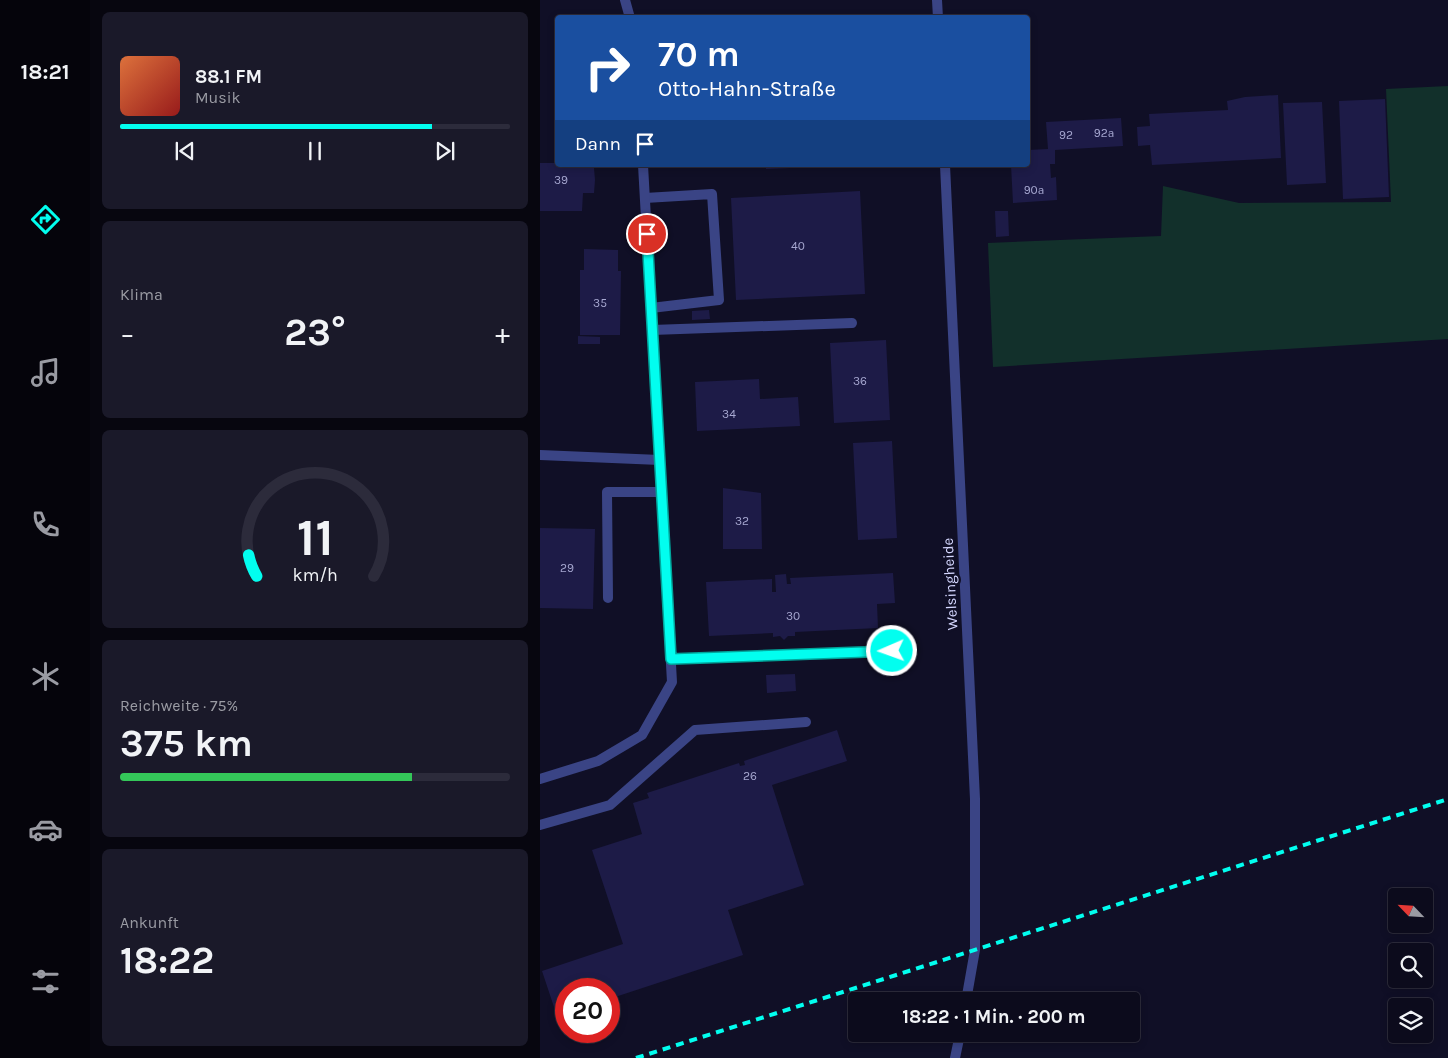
<!DOCTYPE html>
<html lang="de">
<meta charset="utf-8">
<style>
:root{--surface:#0c0b1c;--page:#1a1929;--text:#f1f3f6;--muted:#9a9ba3;--line:#2c2b3b;--accent:#02feef}
body{margin:0;font-family:Karla,sans-serif;background:var(--page);color:var(--text);height:100vh;display:flex;flex-direction:column;font-size:19px;white-space:nowrap}
*{box-sizing:border-box;margin:0}
p{font-size:16px;color:var(--muted)}
.icon{flex:none;width:28px;height:28px;fill:none;stroke:currentColor;stroke-width:2;stroke-linecap:round;stroke-linejoin:round}
.map{position:relative;flex:1;overflow:hidden}
.side{display:flex;flex-direction:column;gap:12px;padding:12px;background:#07060f;width:450px}
.side>*{flex:none}
.banner{position:absolute;left:15px;top:15px;width:475px;height:152px;border-radius:5px;box-shadow:0 2px 8px #0003,0 0 0 1px var(--line);background:#1a4fa0;color:#fff;overflow:hidden}
.needle{width:32px;rotate:295deg}
.controls{position:absolute;left:848px;top:888px;display:grid;gap:10px}
.controls a{display:grid;place-items:center;width:45px;height:45px;border-radius:5px;background:var(--surface);box-shadow:0 2px 8px #0003,0 0 0 1px var(--line);font-size:25px}
.speed{position:absolute;left:15px;top:978px;display:flex;gap:10px;font-size:25px;font-weight:700;text-align:center}
.speed>*{display:grid;place-content:center;width:65px;height:65px;border-radius:50%;background:var(--surface);box-shadow:0 2px 8px #0003,0 0 0 1px var(--line);line-height:1}
.speed .limit{border:8px solid #d22;background:#fff;color:#111}
.pin{position:absolute;display:grid;place-items:center;width:42px;height:42px;color:#fff;margin:-21px;border:2px solid #fff;border-radius:50%;box-shadow:0 1px 5px #0007}
.me{position:absolute;width:55px;margin:-28px;rotate:268deg;stroke-linejoin:round;filter:drop-shadow(0 0 4px #0008)}
.turn{display:flex;align-items:center;gap:18px;height:105px;padding:0 20px;font-size:22px}
.turn .icon{width:65px;height:65px;stroke-width:2.5}
.turn b{display:block;font-size:35px;line-height:42px}
.then{display:flex;align-items:center;height:48px;padding:0 20px;background:#0003;gap:10px;font-size:19px}
.big{font-size:38px;font-weight:700;line-height:1.1}
.side .tile{flex:1;display:flex;flex-direction:column;justify-content:center;gap:8px;min-width:0;padding:0 18px;border-radius:8px;background:var(--page)}
.side .dial{align-items:center;gap:0}
.dial svg{height:130px;overflow:visible;fill:none;stroke:var(--line);stroke-width:7;stroke-linecap:round;text-anchor:middle}
.dial text{fill:var(--text);stroke:none}
.song{display:flex;align-items:center;gap:15px}
.cover{width:60px;height:60px;border-radius:8px;background:linear-gradient(135deg,hsl(20 70% 55%),hsl(0 70% 35%))}
.played{height:5px;border-radius:2px;background:linear-gradient(90deg,var(--accent) 80%,var(--line) 80%)}
.keys{display:flex;justify-content:space-around;direction:ltr}
.heat{display:flex;justify-content:space-between;align-items:center;font-size:28px;direction:ltr}
.charge{height:8px;border-radius:4px;background:linear-gradient(90deg,#34c759 75%,var(--line) 0)}
.trip{position:absolute;left:308px;top:992px;width:292px;height:50px;border-radius:5px;background:var(--surface);box-shadow:0 2px 8px #0003,0 0 0 1px var(--line);font-weight:700;line-height:50px;text-align:center}
main{display:flex;flex:1;min-height:0}
.tab-bar{display:flex;flex-direction:column;width:90px;justify-content:space-around;align-items:center;background:#05040b;color:var(--muted)}
.tab-bar .icon{width:35px;height:35px}
.tab-bar .selected{color:var(--accent)}
.tab-bar b{font-size:22px;color:var(--text)}
.map>svg:first-child{display:block}
.green{fill:#12302b}
.building{fill:#1d1b47}
.lines{fill:none;stroke-linecap:round;stroke-linejoin:round}
.service{stroke:#3a4485;stroke-width:10}
.minor{stroke:#3a4485;stroke-width:10}
.rail{stroke:#02feef;stroke-width:4;stroke-dasharray:8 6;stroke-linecap:butt}
.route-casing{stroke:#01a59b;stroke-width:12}
.route{stroke:#02feef;stroke-width:9}
.labels{text-anchor:middle;dominant-baseline:central;stroke-width:5;stroke-linejoin:round;paint-order:stroke}
.number-label{font-size:12px;fill:#a7a8d1}
.street-label{font-size:15px;fill:#d5d7ff;stroke:#100f26}
</style>
<main>
<nav class="tab-bar">
<b>18:21</b>
<svg class="icon selected" aria-label="directions" viewBox="0 0 24 24"><path d="M12 3l9 9-9 9-9-9zM9 14v-3h6M13 9l2 2-2 2"/></svg>
<svg class="icon" aria-label="music" viewBox="0 0 24 24"><path d="M9 18V5l10-2v13"/><circle cx="6" cy="18" r="3"/><circle cx="16" cy="16" r="3"/></svg>
<svg class="icon" aria-label="phone" viewBox="0 0 24 24"><path d="M5 4h4l2 5-3 2q2 4 5 5l2-3 5 2v4C11 20 4 13 5 4z"/></svg>
<svg class="icon" aria-label="climate" viewBox="0 0 24 24"><path d="M12 3v18M4 7l16 10M4 17L20 7"/></svg>
<svg class="icon" aria-label="car" viewBox="0 0 24 24"><path d="M5 17H2v-5l4-1 3-4h7l3 4 3 1v5h-3M9 17h6M6 11h13"/><circle cx="7" cy="17" r="2"/><circle cx="17" cy="17" r="2"/></svg>
<svg class="icon" aria-label="filters" viewBox="0 0 24 24"><path d="M4 7h16M4 17h16"/><circle cx="9" cy="7" r="2"/><circle cx="15" cy="17" r="2"/></svg>
</nav>
<section class="side">
<div class="tile">
<div class="song"><i class="cover"></i><div><b>88.1 FM</b><p>Musik</p></div></div>
<div class="played"></div>
<div class="keys"><svg class="icon" aria-label="previous" viewBox="0 0 24 24"><path d="M18 5L8 12l10 7zM5 5v14"/></svg><svg class="icon" aria-label="pause" viewBox="0 0 24 24"><path d="M8 5v14M16 5v14"/></svg><svg class="icon" aria-label="next" viewBox="0 0 24 24"><path d="M6 5l10 7-10 7zM19 5v14"/></svg></div>
</div>
<div class="tile"><p>Klima</p>
<div class="heat"><a>−</a><b class="big">23°</b><a>+</a></div>
</div>
<div class="tile dial"><svg viewBox="0 0 100 80">
<path d="M14 69A42 42 0 1 1 86 69"/>
<path d="M14 69A42 42 0 0 1 9 56" stroke="#02feef"/>
<text x="50" y="56" font-size="32" font-weight="700">11</text>
<text x="50" y="72" font-size="11">km/h</text>
</svg></div>
<div class="tile"><p>Reichweite · 75%</p><b class="big">375 km</b><div class="charge"></div></div>
<div class="tile"><p>Ankunft</p><b class="big">18:22</b></div>
</section>
<div class="map">
<svg width="908" height="1058" viewBox="0 0 908 1058">
<rect width="100%" height="100%" fill="#100f26"/>
<path class="green" d="M 908,86 L 908,339 L 453,367 L 448,243 L 621,236 L 623,186 L 699,203 L 851,202 L 846,89 Z"/>
<path class="building" d="M 738,95 L 741,158 L 612,165 L 610,145 L 598,146 L 597,127 L 610,126 L 609,114 L 688,110 L 687,101 L 705,97 Z
M 845,99 L 849,197 L 803,199 L 799,101 Z
M 782,102 L 786,183 L 747,185 L 743,103 Z
M 581,118 L 583,146 L 515,150 L 515,164 L 510,164 L 511,178 L 516,177 L 517,200 L 473,203 L 471,165 L 488,165 L 488,150 L 508,149 L 506,122 Z
M 0,163 L 18,163 L 18,165 L 43,165 L 43,167 L 54,168 L 55,180 L 54,193 L 43,193 L 42,211 L 0,211 Z
M 226,165 L 274,165 L 274,167 L 226,169 Z
M 320,191 L 325,294 L 196,300 L 191,198 Z
M 455,211 L 468,211 L 469,236 L 456,237 Z
M 44,249 L 78,250 L 78,271 L 81,271 L 80,335 L 40,335 L 40,270 L 44,270 Z
M 169,310 L 170,319 L 152,320 L 152,311 Z
M 38,336 L 60,337 L 60,344 L 38,344 Z
M 346,340 L 350,420 L 294,423 L 290,343 Z
M 219,379 L 220,399 L 258,397 L 260,426 L 157,431 L 155,382 Z
M 352,441 L 357,538 L 318,540 L 313,443 Z
M 183,488 L 221,493 L 222,549 L 183,549 Z
M 0,528 L 55,529 L 53,609 L 0,608 Z
M 353,573 L 355,603 L 337,604 L 338,628 L 255,632 L 255,636 L 248,636 L 244,640 L 240,636 L 233,637 L 233,633 L 169,636 L 166,582 L 232,579 L 232,592 L 236,592 L 235,575 L 246,574 L 247,584 L 251,584 L 250,578 Z
M 255,674 L 256,691 L 227,693 L 226,675 Z
M 297,730 L 307,761 L 232,785 L 264,885 L 188,910 L 203,955 L 69,999 L 69,989 L 26,989 L 26,1013 L 17,1016 L 2,971 L 83,944 L 52,850 L 102,834 L 93,803 L 109,798 L 107,793 L 199,763 L 200,766 L 205,765 L 204,761 Z"/>
<g class="lines">
<path class="service" d="M 105,198 L 172,194 L 179,300 L 111,308
M 112,330 L 312,323
M 0,455 L 120,460
M 68,598 L 67,492 L 122,492
M 131,659 L 352,651
M 0,825 L 70,805 L 155,730 L 266,722"/>
<path class="minor" d="M 85,0 L 90,18
M 397,0 L 398,18
M 405,165 L 435,799 L 435,950 L 426,1001
M 0,779 L 58,761 L 102,735 L 132,682 L 103,165
M 415,1058 L 420,1034"/>
<path class="rail" d="M 96,1058 L 908,799"/>
</g>
<g class="lines">
<defs>
<path id="route" d="M 107,234 L 131,659 L 352,651"/>
</defs>
<use href="#route" class="route-casing"/>
<use href="#route" class="route"/>
</g>
<g class="labels">
<g class="number-label">
<text x="564" y="133">92a</text>
<text x="526" y="135">92</text>
<text x="21" y="180">39</text>
<text x="494" y="190">90a</text>
<text x="258" y="246">40</text>
<text x="60" y="303">35</text>
<text x="320" y="381">36</text>
<text x="189" y="414">34</text>
<text x="202" y="521">32</text>
<text x="27" y="568">29</text>
<text x="253" y="616">30</text>
<text x="210" y="776">26</text>
</g>
<g class="street-label">
<text transform="translate(410 584) rotate(-93)">Welsingheide</text>
</g>
</g>
</svg>
<div class="controls">
<a><svg class="needle" viewBox="-14 -14 28 28"><path d="M0-13l5 13h-10z" fill="#e53935"/><path d="M0 13l5-13h-10z" fill="#9a9ba3"/></svg></a>
<a><svg class="icon" aria-label="search" viewBox="0 0 24 24"><circle cx="10" cy="10" r="6"/><path d="M15 15l6 6"/></svg></a>
<a><svg class="icon" aria-label="layers" viewBox="0 0 24 24"><path d="M12 4l9 5-9 5-9-5zM3 14l9 5 9-5"/></svg></a>
</div>
<div class="speed"><div class="limit">20</div></div>
<div class="pin" style="left:107px;top:234px;background:#d93025"><svg class="icon" aria-label="arrive" viewBox="0 0 24 24"><path d="M6 21V4h12l-3 4 3 4H6"/></svg></div>
<svg class="me" style="left:352px;top:651px" viewBox="-20 -20 40 40"><circle r="17" fill="#02feef" stroke="#fff" stroke-width="3"/><path d="M0-11L8 9 0 5-8 9z" fill="#fff"/></svg>
<div class="trip">18:22 · 1 Min. · 200 m</div>
<div class="banner">
<div class="turn"><svg class="icon" aria-label="right" viewBox="0 0 24 24"><path d="M7 20v-9h11M14 6l5 5-5 5"/></svg><div><b>70 m</b>Otto-Hahn-Straße</div></div>
<div class="then">Dann<svg class="icon" aria-label="arrive" viewBox="0 0 24 24"><path d="M6 21V4h12l-3 4 3 4H6"/></svg></div>
</div>
</div>
</main>
